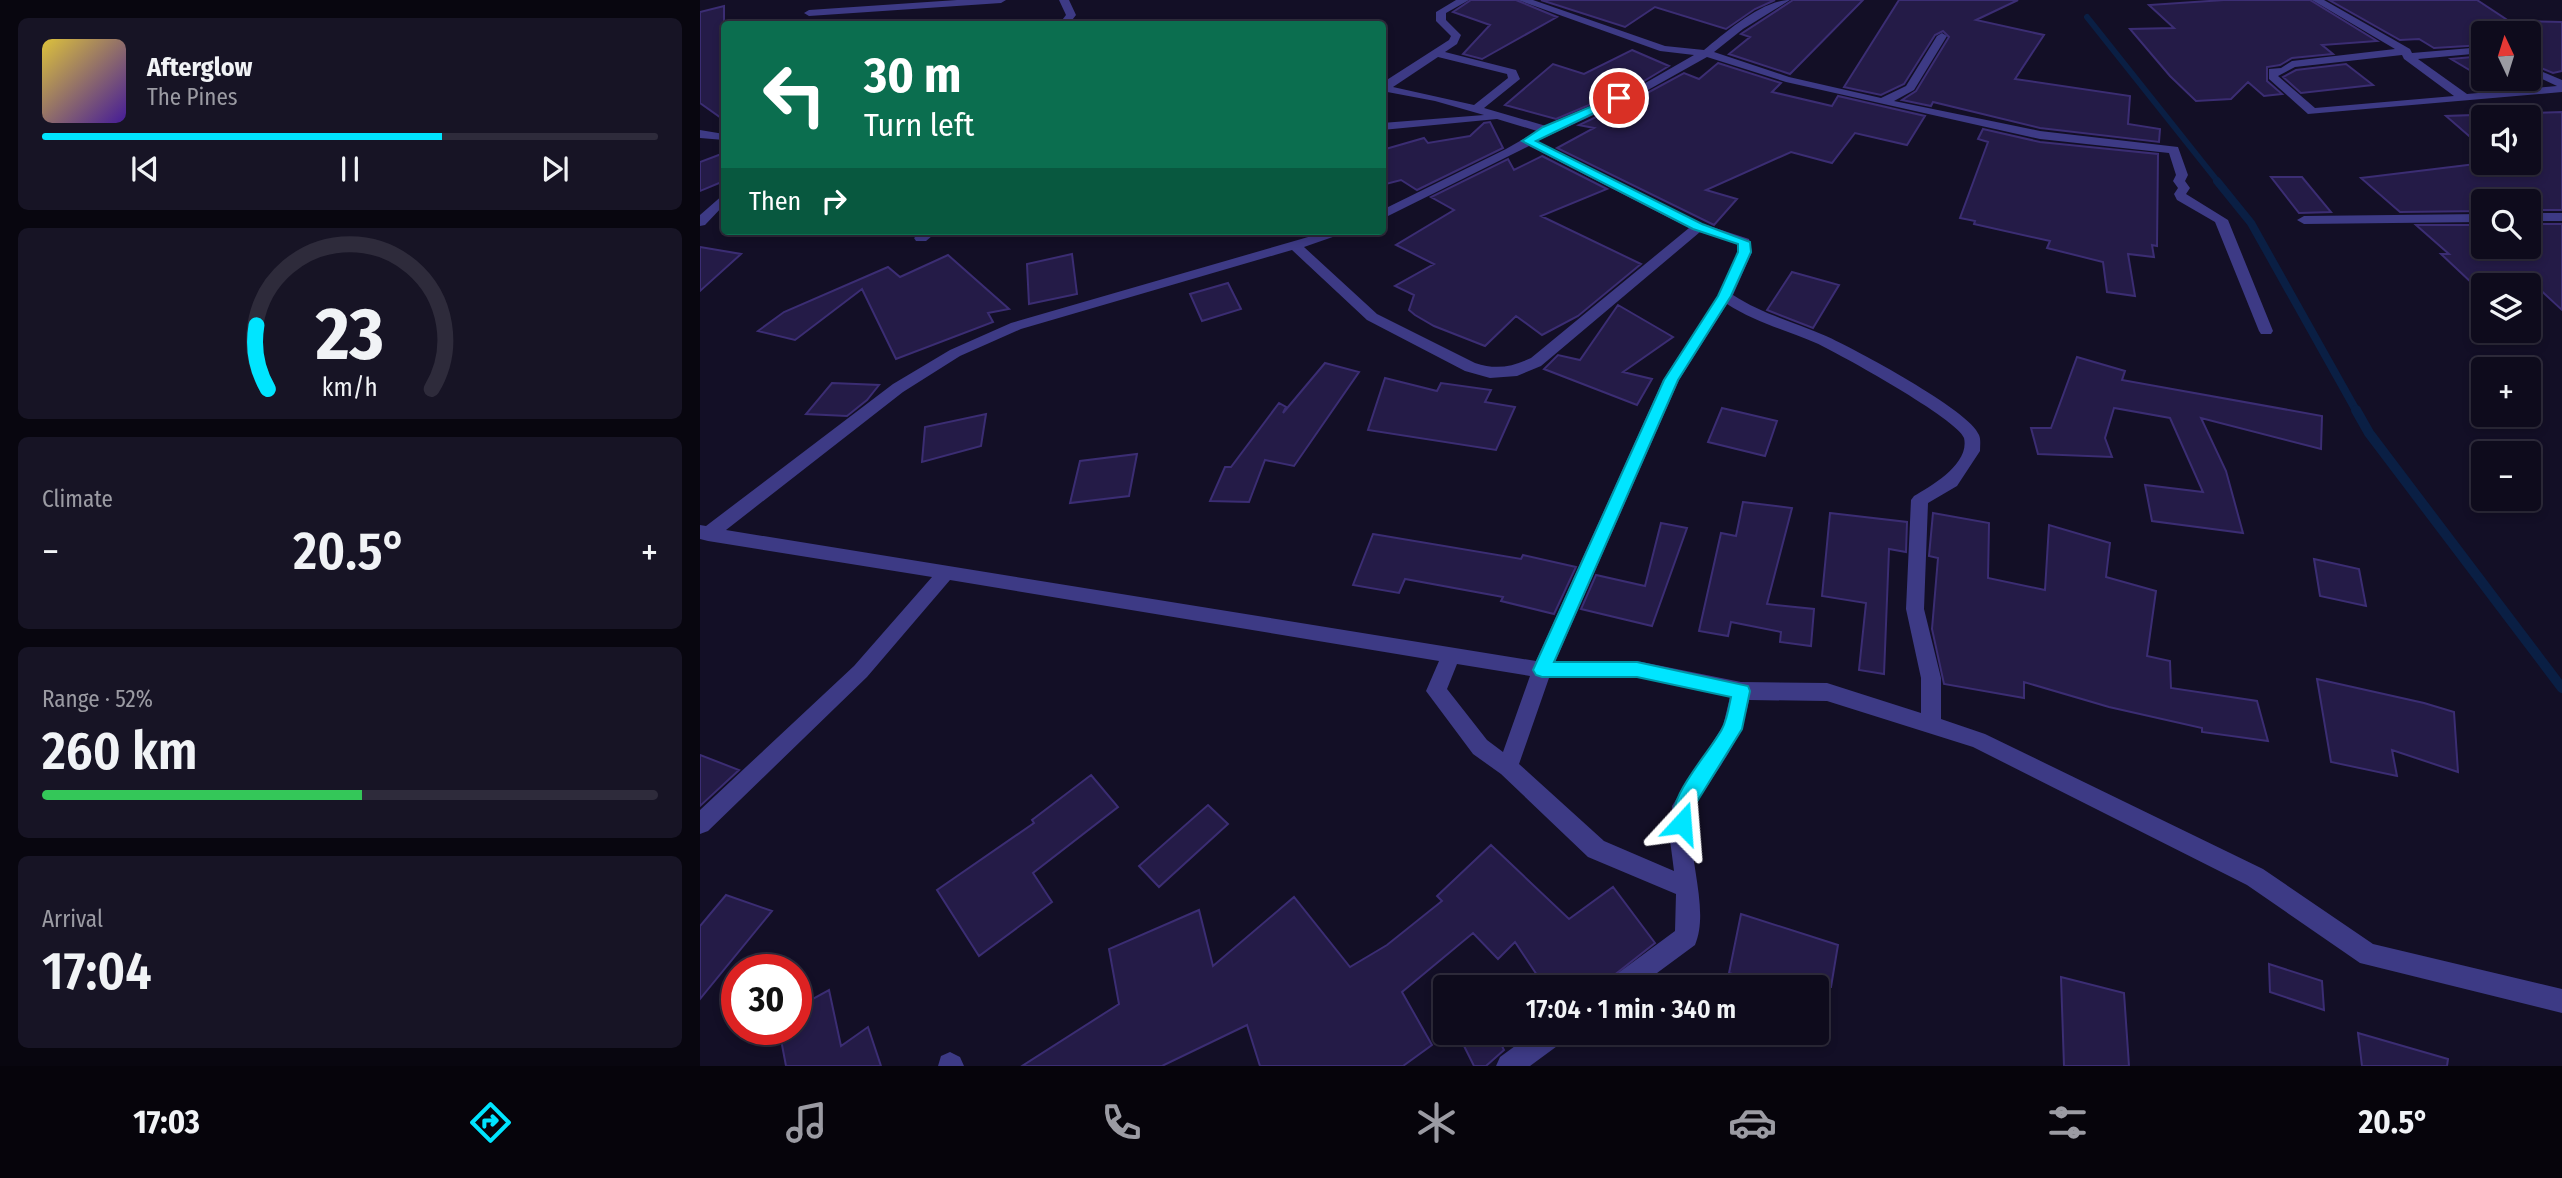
<!DOCTYPE html>
<meta charset="utf-8">
<style>
:root{--surface:#0e0b1c;--page:#171425;--text:#f1f3f6;--muted:#9b9ba3;--line:#2e2b3b;--accent:#00e5ff}
body{margin:0;font-family:"Fira Sans Condensed",sans-serif;background:var(--page);color:var(--text);height:100vh;display:flex;flex-direction:column;font-size:26px;white-space:nowrap}
*{box-sizing:border-box;margin:0}
p{font-size:23px;color:var(--muted)}
.icon{flex:none;width:38px;height:38px;fill:none;stroke:currentColor;stroke-width:2;stroke-linecap:round;stroke-linejoin:round}
.map{position:relative;flex:1;overflow:hidden}
.side{display:flex;flex-direction:column;gap:18px;padding:18px;background:#08060f;width:700px}
.side>*{flex:none}
.top-card{position:absolute;left:21px;top:21px;width:665px;height:214px;border-radius:7px;box-shadow:0 4px 10px #0003,0 0 0 2px var(--line);background:#0b6e4f;color:#fff;overflow:hidden}
.needle{width:46px;rotate:356deg}
.controls{position:absolute;left:1771px;top:21px;display:grid;gap:14px}
.controls a{display:grid;place-items:center;width:70px;height:70px;border-radius:7px;background:var(--surface);box-shadow:0 4px 10px #0003,0 0 0 2px var(--line);font-size:35px}
.speed{position:absolute;left:21px;top:954px;display:flex;gap:14px;font-size:35px;font-weight:700;text-align:center}
.speed>*{display:grid;place-content:center;width:91px;height:91px;border-radius:50%;background:var(--surface);box-shadow:0 4px 10px #0003,0 0 0 2px var(--line);line-height:1}
.speed .limit{border:10px solid #d22;background:#fff;color:#111}
.pin{position:absolute;display:grid;place-items:center;width:60px;height:60px;color:#fff;margin:-30px;border:4px solid #fff;border-radius:50%;box-shadow:0 2px 7px #0007}
.me{position:absolute;width:77px;margin:-38px;rotate:19deg;stroke-linejoin:round;filter:drop-shadow(0 0 5px #0008)}
.turn{display:flex;align-items:center;gap:24px;height:147px;padding:0 28px;font-size:32px}
.turn .icon{width:91px;height:91px;stroke-width:2.5}
.turn b{display:block;font-size:49px;line-height:60px}
.then{display:flex;align-items:center;height:66px;padding:0 28px;background:#0003;gap:14px;font-size:26px}
.big{font-size:52px;font-weight:600;line-height:1.1}
.side .widget{flex:1;display:flex;flex-direction:column;justify-content:center;gap:10px;min-width:0;padding:0 24px;border-radius:10px;background:var(--page)}
.side .dial{align-items:center;gap:0}
.dial svg{height:182px;overflow:visible;fill:none;stroke:var(--line);stroke-width:7;stroke-linecap:round;text-anchor:middle}
.dial text{fill:var(--text);stroke:none}
.song{display:flex;align-items:center;gap:21px}
.cover{width:84px;height:84px;border-radius:10px;background:linear-gradient(135deg,hsl(50 70% 55%),hsl(260 70% 35%))}
.played{height:7px;border-radius:4px;background:linear-gradient(90deg,var(--accent) 65%,var(--line) 65%)}
.keys{display:flex;justify-content:space-around;direction:ltr}
.heat{display:flex;justify-content:space-between;align-items:center;font-size:38px;direction:ltr}
.charge{height:10px;border-radius:5px;background:linear-gradient(90deg,#34c759 52%,var(--line) 0)}
.trip{position:absolute;left:733px;top:975px;width:396px;height:70px;border-radius:7px;background:var(--surface);box-shadow:0 4px 10px #0003,0 0 0 2px var(--line);font-weight:600;line-height:70px;text-align:center}
.menu{display:flex;height:112px;justify-content:space-around;align-items:center;background:#06040b;color:var(--muted)}
.menu .icon{width:49px;height:49px}
.menu .on{color:var(--accent)}
.menu b{font-size:32px;color:var(--text)}
main{display:flex;flex:1;min-height:0}
.map>svg:first-child{display:block}
.lines{fill:none;stroke-linecap:round;stroke-linejoin:round}
.stream-far2{stroke:#0a1f44;stroke-width:6}
.stream-far1{stroke:#0a1f44;stroke-width:8}
.stream{stroke:#0a1f44;stroke-width:10}
.building{fill:#241b47;stroke:#3b2d73;stroke-width:2}
.street{fill:#3d3a85;fill-rule:evenodd}
.route{fill:#00e5ff;stroke:#0095a6;stroke-width:2}
</style>
<main>
<section class="side">
<div class="widget">
<div class="song"><i class="cover"></i><div><b>Afterglow</b><p>The Pines</p></div></div>
<div class="played"></div>
<div class="keys"><svg class="icon" aria-label="previous" viewBox="0 0 24 24"><path d="M18 5L8 12l10 7zM5 5v14"/></svg><svg class="icon" aria-label="pause" viewBox="0 0 24 24"><path d="M8 5v14M16 5v14"/></svg><svg class="icon" aria-label="next" viewBox="0 0 24 24"><path d="M6 5l10 7-10 7zM19 5v14"/></svg></div>
</div>
<div class="widget dial"><svg viewBox="0 0 100 80">
<path d="M14 69A42 42 0 1 1 86 69"/>
<path d="M14 69A42 42 0 0 1 9 41" stroke="#00e5ff"/>
<text x="50" y="56" font-size="32" font-weight="700">23</text>
<text x="50" y="72" font-size="11">km/h</text>
</svg></div>
<div class="widget"><p>Climate</p>
<div class="heat"><a>−</a><b class="big">20.5°</b><a>+</a></div>
</div>
<div class="widget"><p>Range · 52%</p><b class="big">260 km</b><div class="charge"></div></div>
<div class="widget"><p>Arrival</p><b class="big">17:04</b></div>
</section>
<div class="map">
<svg width="1862" height="1066" viewBox="0 0 1862 1066">
<rect width="100%" height="100%" fill="#130f26"/>
<g class="lines">
<path class="stream-far2" d="M 1387,17 L 1519,183"/>
<path class="stream-far1" d="M 1517,181 L 1551,223 L 1657,412"/>
<path class="stream" d="M 1656,410 L 1669,433 L 1862,688"/>
</g>
<path class="building" d="M 771,0 L 816,0 L 857,17 L 782,59 L 763,54 L 790,25 L 753,12 Z
M 841,0 L 1075,0 L 1055,9 L 1026,29 L 955,7 L 925,27 Z
M 1093,0 L 1163,0 L 1090,74 L 1029,54 L 1050,37 L 1041,34 Z
M 1199,0 L 1318,0 L 1276,20 L 1344,35 L 1315,79 L 1430,96 L 1428,124 L 1460,129 L 1459,142 L 1340,128 L 1233,102 L 1231,106 L 1202,100 L 1216,91 L 1249,37 L 1243,31 L 1235,35 L 1204,84 L 1181,95 L 1144,87 Z
M 1524,0 L 1610,0 L 1677,41 L 1622,45 L 1633,54 L 1592,58 L 1580,65 L 1567,67 L 1567,81 L 1582,94 L 1564,96 L 1548,82 L 1531,99 L 1496,101 L 1470,76 L 1430,29 L 1474,28 L 1449,5 Z
M 1629,0 L 1777,0 L 1809,21 L 1862,22 L 1862,71 L 1853,73 L 1829,63 L 1829,33 L 1783,33 L 1783,45 L 1734,48 L 1719,39 L 1700,40 Z
M 24,6 L 24,120 L 0,103 L 0,12 Z
M 932,50 L 969,66 L 939,84 L 856,119 L 805,105 L 853,64 L 884,74 Z
M 1783,56 L 1783,78 L 1751,59 Z
M 1018,63 L 1081,83 L 1072,92 L 1132,106 L 1138,96 L 1225,116 L 1207,145 L 1155,133 L 1132,163 L 1091,152 L 1006,190 L 1037,199 L 1014,225 L 857,148 L 894,128 L 879,125 L 949,92 L 984,73 L 999,79 Z
M 1646,64 L 1673,85 L 1601,93 L 1583,77 L 1596,70 Z
M 1862,112 L 1862,210 L 1829,210 L 1829,201 L 1783,201 L 1783,211 L 1700,212 L 1661,178 L 1784,163 L 1829,163 L 1829,117 L 1783,117 L 1783,148 L 1746,116 Z
M 790,122 L 803,148 L 717,190 L 701,180 L 682,185 L 682,150 L 724,138 L 728,143 L 770,136 L 784,123 Z
M 1283,129 L 1340,142 L 1458,154 L 1457,246 L 1452,245 L 1454,257 L 1428,254 L 1435,296 L 1407,292 L 1403,262 L 1347,248 L 1350,241 L 1274,224 L 1275,221 L 1260,218 L 1288,142 L 1278,139 Z
M 24,153 L 24,181 L 0,191 L 0,162 Z
M 842,156 L 907,189 L 841,216 L 941,264 L 878,316 L 842,335 L 816,316 L 785,346 L 734,326 L 715,315 L 709,310 L 714,295 L 695,286 L 734,264 L 696,245 L 754,210 L 731,197 L 808,159 L 814,170 Z
M 1571,177 L 1602,177 L 1631,212 L 1599,213 Z
M 1829,224 L 1862,224 L 1862,310 L 1835,285 L 1774,285 L 1741,254 L 1749,254 L 1716,225 L 1783,225 L 1783,247 L 1829,247 Z
M 0,247 L 41,254 L 0,291 Z
M 372,254 L 377,294 L 329,304 L 327,264 Z
M 248,255 L 309,309 L 288,313 L 293,322 L 196,359 L 162,289 L 95,340 L 58,331 L 84,312 L 188,267 L 200,277 Z
M 1092,272 L 1139,285 L 1113,328 L 1067,310 Z
M 528,283 L 541,309 L 502,321 L 490,294 Z
M 918,305 L 973,337 L 923,372 L 952,379 L 937,405 L 844,369 L 858,355 L 880,360 Z
M 1377,357 L 1425,371 L 1422,380 L 1622,416 L 1621,449 L 1501,418 L 1526,471 L 1543,533 L 1452,521 L 1445,485 L 1503,492 L 1470,418 L 1414,408 L 1405,438 L 1412,457 L 1338,454 L 1331,428 L 1351,428 Z
M 625,363 L 659,372 L 594,466 L 565,460 L 549,502 L 510,501 L 525,467 L 531,467 L 579,403 L 586,407 L 583,413 Z
M 685,378 L 737,391 L 741,383 L 791,390 L 785,402 L 815,407 L 796,450 L 668,430 Z
M 132,383 L 179,385 L 167,400 L 147,416 L 106,414 Z
M 1022,408 L 1077,421 L 1065,456 L 1008,442 Z
M 286,414 L 281,446 L 222,462 L 225,427 Z
M 437,454 L 429,496 L 370,503 L 380,461 Z
M 1043,502 L 1092,508 L 1067,604 L 1114,609 L 1111,646 L 1080,642 L 1081,632 L 1031,622 L 1028,636 L 999,631 L 1021,533 L 1036,536 Z
M 1130,513 L 1207,522 L 1206,552 L 1189,549 L 1184,674 L 1159,670 L 1166,603 L 1122,596 Z
M 1233,513 L 1289,523 L 1288,578 L 1345,590 L 1349,525 L 1410,543 L 1406,577 L 1456,591 L 1447,656 L 1470,661 L 1471,688 L 1557,701 L 1568,741 L 1502,732 L 1502,728 L 1409,707 L 1324,682 L 1324,698 L 1244,684 L 1232,629 L 1238,558 L 1229,556 Z
M 961,523 L 987,528 L 952,626 L 881,609 L 896,575 L 945,586 Z
M 673,534 L 821,559 L 823,555 L 876,567 L 854,614 L 801,601 L 803,597 L 705,579 L 699,593 L 653,585 Z
M 1614,559 L 1659,569 L 1666,606 L 1620,596 Z
M 1617,679 L 1724,703 L 1754,712 L 1758,772 L 1692,750 L 1697,776 L 1631,762 Z
M 0,755 L 39,770 L 0,806 Z
M 391,775 L 418,807 L 333,873 L 352,902 L 279,956 L 237,890 L 334,823 L 332,820 Z
M 508,805 L 528,824 L 459,887 L 439,866 Z
M 791,845 L 869,919 L 913,887 L 955,943 L 899,987 L 845,987 L 815,942 L 798,959 L 773,933 L 702,992 L 732,1045 L 703,1066 L 560,1066 L 547,1025 L 462,1066 L 322,1066 L 419,1004 L 409,949 L 499,910 L 513,966 L 594,897 L 650,967 L 687,945 L 742,901 L 737,896 Z
M 26,895 L 72,911 L 0,999 L 0,926 Z
M 1041,914 L 1138,945 L 1131,987 L 1076,987 L 1029,973 Z
M 1569,964 L 1622,981 L 1624,1010 L 1570,992 Z
M 1361,977 L 1424,993 L 1429,1066 L 1364,1066 Z
M 129,990 L 141,1046 L 168,1027 L 181,1066 L 86,1066 L 79,1029 L 96,1029 L 96,1008 Z
M 757,1032 L 795,1032 L 804,1050 L 786,1066 L 774,1066 Z
M 1658,1033 L 1748,1059 L 1747,1066 L 1662,1066 Z"/>
<g class="lines">
<path class="street" d="M 257,0 L 306,0 L 301,3 L 109,16 L 104,13 L 109,10 Z
M 359,0 L 369,0 L 376,15 L 369,24 L 359,24 L 366,15 Z
M 756,0 L 769,0 L 746,13 L 746,20 L 761,35 L 757,44 L 745,52 L 816,70 L 820,79 L 784,108 L 846,126 L 940,86 L 994,55 L 960,51 L 818,0 L 833,0 L 965,46 L 1004,50 C 1026,32 1062,0 1090,0 L 1043,29 L 1014,52 L 1089,77 L 1181,98 L 1206,86 L 1237,36 L 1242,33 L 1247,36 L 1214,90 L 1194,101 L 1340,131 L 1478,147 L 1488,175 L 1485,181 L 1490,188 L 1486,194 L 1528,220 L 1573,331 L 1571,334 L 1561,334 L 1559,331 L 1515,222 L 1477,200 L 1474,194 L 1478,188 L 1473,181 L 1476,175 L 1469,153 L 1340,139 L 1086,82 L 1007,57 L 948,90 L 837,141 L 1003,224 L 1049,239 L 1052,252 L 1033,295 C 1062,314 1094,322 1126,336 C 1153,348 1271,411 1279,435 C 1281,439 1280,446 1280,451 L 1257,486 L 1228,503 L 1224,609 L 1241,678 L 1241,719 L 1285,734 L 1563,869 L 1673,944 L 1862,989 L 1862,1013 L 1660,963 L 1547,885 L 1273,747 L 1127,701 L 1049,700 C 1041,737 1030,751 1010,782 C 1005,790 996,801 993,810 C 984,851 1011,907 995,945 L 938,987 L 906,987 L 910,979 L 975,931 L 976,894 L 888,857 L 801,774 L 773,754 L 726,691 L 739,661 L 250,580 L 167,677 L 8,831 L 0,834 L 0,810 L 154,666 L 232,577 L 8,541 L 0,539 L 0,525 L 6,526 L 193,384 L 250,350 L 311,323 L 629,231 L 650,231 L 604,247 L 677,314 L 775,363 C 796,370 812,367 831,358 L 989,228 L 829,146 L 682,219 L 682,210 L 806,149 L 837,131 L 797,119 L 682,130 L 682,123 L 784,115 L 735,101 L 682,91 L 682,83 L 749,40 L 751,36 L 736,21 L 736,12 ZM 738,57 L 807,74 L 808,78 L 774,105 L 693,87 ZM 1000,232 L 1038,244 L 1038,252 L 1018,296 L 963,380 L 836,661 L 26,530 L 203,392 L 260,356 L 321,329 L 592,250 L 667,320 L 765,371 L 790,378 L 817,376 L 841,366 ZM 1027,304 C 1055,322 1085,330 1116,343 C 1138,353 1259,420 1264,438 C 1270,464 1231,486 1214,496 L 1211,500 L 1206,609 L 1221,678 L 1221,713 L 1127,683 L 1041,682 L 937,661 L 855,662 L 979,380 ZM 757,664 L 830,676 L 803,752 L 787,740 L 747,689 ZM 937,677 L 1030,697 L 1023,726 L 972,806 L 970,840 L 974,871 L 904,841 L 819,764 L 849,678 Z
M 1612,0 L 1624,0 L 1710,49 L 1712,53 L 1783,47 L 1783,53 L 1718,59 L 1767,94 L 1857,86 L 1829,73 L 1829,66 L 1862,80 L 1862,92 L 1608,114 L 1569,79 L 1569,69 L 1581,68 L 1592,61 L 1695,49 ZM 1702,55 L 1704,59 L 1754,96 L 1615,108 L 1578,76 L 1595,67 Z
M 0,130 L 24,134 L 24,140 L 0,138 Z
M 24,194 L 24,205 L 5,225 L 0,226 L 0,215 Z
M 1829,213 L 1862,213 L 1862,221 L 1829,221 Z
M 1783,214 L 1783,222 L 1604,224 L 1597,220 L 1604,216 Z
M 222,231 L 238,231 L 226,241 L 216,241 L 214,238 Z
M 834,1032 L 867,1032 L 864,1041 L 830,1066 L 796,1066 L 800,1057 Z
M 250,1052 L 260,1057 L 264,1066 L 238,1066 L 241,1056 Z"/>
</g>
<path class="route" d="M 916,96 L 925,98 L 836,141 L 1002,224 L 1050,242 L 1051,252 L 1031,296 L 978,380 L 854,662 L 937,662 L 1048,686 L 1050,691 L 1042,729 L 993,808 L 989,829 L 982,832 L 975,829 C 962,801 1009,754 1022,729 C 1027,720 1029,707 1031,697 L 937,677 L 842,677 L 836,675 L 833,670 L 964,380 L 1018,296 L 1038,252 L 1038,244 L 993,229 L 822,141 L 843,127 Z"/>
</svg>
<div class="controls">
<a><svg class="needle" viewBox="-14 -14 28 28"><path d="M0-13l5 13h-10z" fill="#e53935"/><path d="M0 13l5-13h-10z" fill="#9b9ba3"/></svg></a>
<a><svg class="icon" aria-label="sound" viewBox="0 0 24 24"><path d="M4 9h4l5-4v14l-5-4H4zM17 9q2 3 0 6"/></svg></a>
<a><svg class="icon" aria-label="search" viewBox="0 0 24 24"><circle cx="10" cy="10" r="6"/><path d="M15 15l6 6"/></svg></a>
<a><svg class="icon" aria-label="layers" viewBox="0 0 24 24"><path d="M12 4l9 5-9 5-9-5zM3 14l9 5 9-5"/></svg></a>
<a>+</a>
<a>−</a>
</div>
<div class="speed"><div class="limit">30</div></div>
<div class="pin" style="left:919px;top:98px;background:#d93025"><svg class="icon" aria-label="arrive" viewBox="0 0 24 24"><path d="M6 21V4h12l-3 4 3 4H6"/></svg></div>
<svg class="me" style="left:982px;top:823px" viewBox="-20 -20 40 40"><path d="M0-17L14 15 0 8-14 15z" fill="#00e5ff" stroke="#fff" stroke-width="4"/></svg>
<div class="trip">17:04 · 1 min · 340 m</div>
<div class="top-card">
<div class="turn"><svg class="icon" aria-label="left" viewBox="0 0 24 24"><path d="M17 20v-9H6M10 6l-5 5 5 5"/></svg><div><b>30 m</b>Turn left</div></div>
<div class="then">Then<svg class="icon" aria-label="right" viewBox="0 0 24 24"><path d="M7 20v-9h11M14 6l5 5-5 5"/></svg></div>
</div>
</div>
</main>
<nav class="menu">
<b>17:03</b>
<svg class="icon on" aria-label="directions" viewBox="0 0 24 24"><path d="M12 3l9 9-9 9-9-9zM9 14v-3h6M13 9l2 2-2 2"/></svg>
<svg class="icon" aria-label="music" viewBox="0 0 24 24"><path d="M9 18V5l10-2v13"/><circle cx="6" cy="18" r="3"/><circle cx="16" cy="16" r="3"/></svg>
<svg class="icon" aria-label="phone" viewBox="0 0 24 24"><path d="M5 4h4l2 5-3 2q2 4 5 5l2-3 5 2v4C11 20 4 13 5 4z"/></svg>
<svg class="icon" aria-label="climate" viewBox="0 0 24 24"><path d="M12 3v18M4 7l16 10M4 17L20 7"/></svg>
<svg class="icon" aria-label="car" viewBox="0 0 24 24"><path d="M5 17H2v-5l4-1 3-4h7l3 4 3 1v5h-3M9 17h6M6 11h13"/><circle cx="7" cy="17" r="2"/><circle cx="17" cy="17" r="2"/></svg>
<svg class="icon" aria-label="filters" viewBox="0 0 24 24"><path d="M4 7h16M4 17h16"/><circle cx="9" cy="7" r="2"/><circle cx="15" cy="17" r="2"/></svg>
<b>20.5°</b>
</nav>
